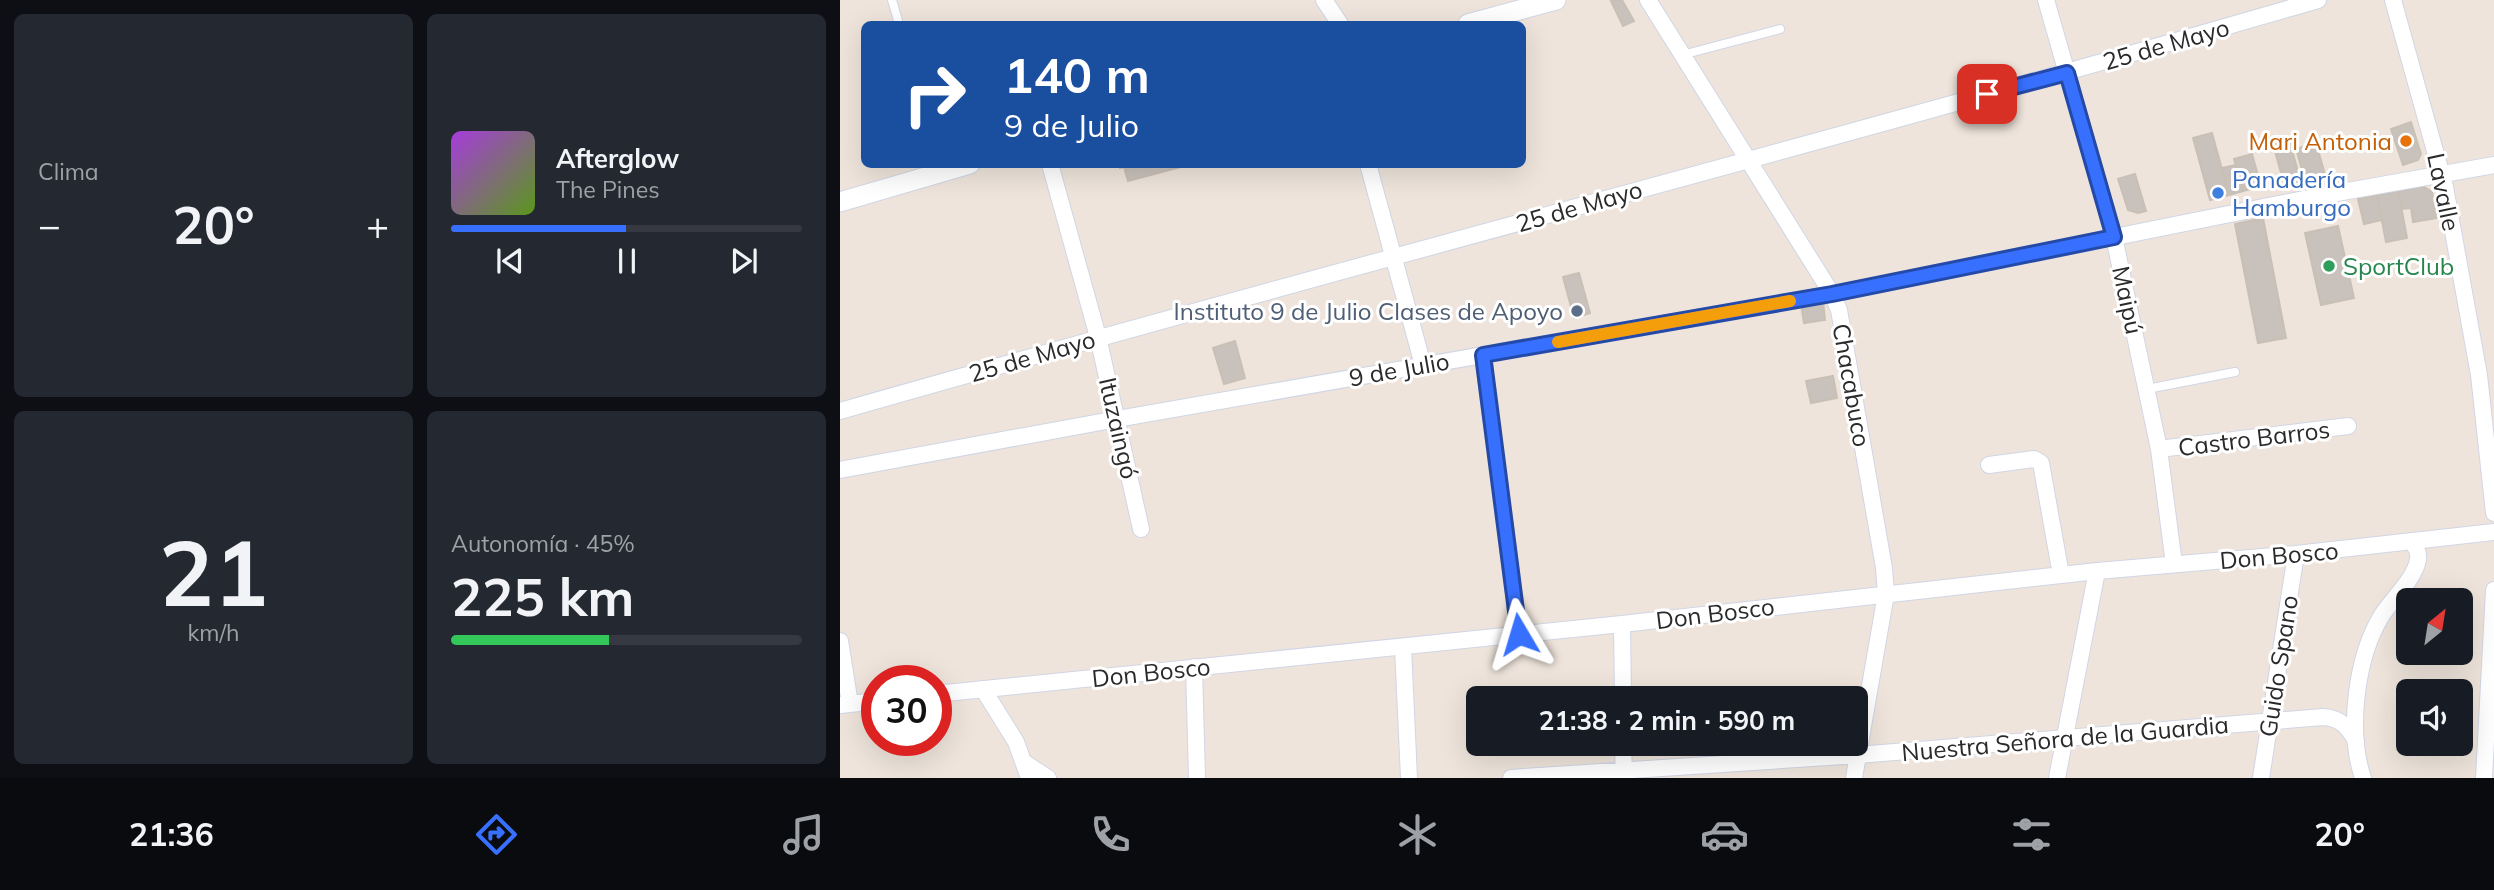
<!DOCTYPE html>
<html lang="es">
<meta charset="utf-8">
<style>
:root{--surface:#171b24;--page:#242831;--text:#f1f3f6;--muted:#9ea1a6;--line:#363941;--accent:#3770ff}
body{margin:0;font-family:Mulish,sans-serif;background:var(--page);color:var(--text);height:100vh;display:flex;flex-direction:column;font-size:26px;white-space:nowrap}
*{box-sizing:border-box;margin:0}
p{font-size:23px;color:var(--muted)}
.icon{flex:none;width:38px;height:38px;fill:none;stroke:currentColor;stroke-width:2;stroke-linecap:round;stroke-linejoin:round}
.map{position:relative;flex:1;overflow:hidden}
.drawer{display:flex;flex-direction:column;gap:14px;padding:14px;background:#0d0f14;width:840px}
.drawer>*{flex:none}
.guide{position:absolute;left:21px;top:21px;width:665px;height:147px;border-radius:10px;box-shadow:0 7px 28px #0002;background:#1a4fa0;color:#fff;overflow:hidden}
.needle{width:46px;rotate:30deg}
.controls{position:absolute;left:1556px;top:588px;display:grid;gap:14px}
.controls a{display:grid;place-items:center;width:77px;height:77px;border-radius:10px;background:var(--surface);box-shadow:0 7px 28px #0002;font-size:35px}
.speed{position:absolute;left:21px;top:665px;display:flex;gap:14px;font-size:35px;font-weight:700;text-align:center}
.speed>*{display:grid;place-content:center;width:91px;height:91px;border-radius:50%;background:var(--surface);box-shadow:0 7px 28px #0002;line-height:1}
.speed .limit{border:10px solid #d22;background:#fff;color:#111}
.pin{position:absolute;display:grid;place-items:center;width:60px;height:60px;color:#fff;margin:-30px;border-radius:14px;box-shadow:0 4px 10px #0006}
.me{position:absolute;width:77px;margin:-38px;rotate:353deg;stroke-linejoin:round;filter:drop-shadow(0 0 5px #0008)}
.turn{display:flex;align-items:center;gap:24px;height:147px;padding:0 28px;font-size:32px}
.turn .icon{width:91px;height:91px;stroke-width:2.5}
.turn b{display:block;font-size:49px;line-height:60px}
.big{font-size:52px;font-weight:700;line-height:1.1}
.drawer .widget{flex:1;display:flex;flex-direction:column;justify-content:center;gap:10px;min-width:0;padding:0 24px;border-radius:10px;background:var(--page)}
.drawer .dial{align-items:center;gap:0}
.dial b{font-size:91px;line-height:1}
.song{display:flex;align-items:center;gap:21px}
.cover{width:84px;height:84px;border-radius:10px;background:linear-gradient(135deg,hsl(280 70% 55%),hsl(90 70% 35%))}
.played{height:7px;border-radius:4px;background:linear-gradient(90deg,var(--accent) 50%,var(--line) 50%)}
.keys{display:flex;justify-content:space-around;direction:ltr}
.heat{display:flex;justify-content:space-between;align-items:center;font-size:38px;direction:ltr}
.charge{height:10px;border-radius:5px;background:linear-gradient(90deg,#34c759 45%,var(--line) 0)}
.drawer .tiles{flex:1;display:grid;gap:14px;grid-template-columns:repeat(2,1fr)}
.trip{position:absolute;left:626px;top:686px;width:402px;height:70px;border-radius:10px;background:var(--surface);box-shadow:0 7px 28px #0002;font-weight:700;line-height:70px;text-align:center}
.dock{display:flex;height:112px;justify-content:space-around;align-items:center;background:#090b0e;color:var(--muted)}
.dock .icon{width:49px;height:49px}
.dock .on{color:var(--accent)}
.dock b{font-size:32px;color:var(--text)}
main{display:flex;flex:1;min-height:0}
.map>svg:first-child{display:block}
.building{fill:#c9c1bb;stroke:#c9c0b5;stroke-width:2}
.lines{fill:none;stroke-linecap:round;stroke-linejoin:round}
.service-casing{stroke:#d0d6e5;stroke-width:10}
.minor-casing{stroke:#d0d6e5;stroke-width:18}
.tertiary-casing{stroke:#d0d6e5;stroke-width:21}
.service{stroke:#fff;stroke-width:8}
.minor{stroke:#fff;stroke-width:16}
.tertiary{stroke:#fff;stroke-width:19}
.route-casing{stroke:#2449a6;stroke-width:18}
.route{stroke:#3770ff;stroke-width:12}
.slow{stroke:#f59e0b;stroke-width:12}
.food-dot{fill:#e8710a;stroke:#fff;stroke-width:2.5}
.shop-dot{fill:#3f7fe0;stroke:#fff;stroke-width:2.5}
.leisure-dot{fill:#2e9e5b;stroke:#fff;stroke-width:2.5}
.service-dot{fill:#5c6f8a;stroke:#fff;stroke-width:2.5}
.labels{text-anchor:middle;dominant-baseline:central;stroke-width:6;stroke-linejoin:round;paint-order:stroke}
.street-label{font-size:24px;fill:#2a2a2a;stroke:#fff}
.food-label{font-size:24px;fill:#c56008;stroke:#fff;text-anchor:end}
.shop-label{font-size:24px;fill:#366cbe;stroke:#fff;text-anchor:start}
.leisure-label{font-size:24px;fill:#27864d;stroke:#fff;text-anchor:start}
.service-label{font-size:24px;fill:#4e5e75;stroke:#fff;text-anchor:end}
</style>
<main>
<section class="drawer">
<div class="tiles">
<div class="widget"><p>Clima</p>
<div class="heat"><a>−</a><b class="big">20°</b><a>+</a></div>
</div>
<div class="widget">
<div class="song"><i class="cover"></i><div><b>Afterglow</b><p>The Pines</p></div></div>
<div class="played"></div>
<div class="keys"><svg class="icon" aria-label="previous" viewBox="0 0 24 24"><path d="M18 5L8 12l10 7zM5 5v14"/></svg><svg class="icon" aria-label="pause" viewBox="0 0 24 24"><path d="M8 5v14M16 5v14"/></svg><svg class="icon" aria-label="next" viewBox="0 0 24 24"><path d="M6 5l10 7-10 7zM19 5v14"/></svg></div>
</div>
<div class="widget dial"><b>21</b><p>km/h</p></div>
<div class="widget"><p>Autonomía · 45%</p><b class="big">225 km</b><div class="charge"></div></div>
</div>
</section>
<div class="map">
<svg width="1654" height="778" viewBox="0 0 1654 778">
<rect width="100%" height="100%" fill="#eee4db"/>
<path class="building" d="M 782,0 L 794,21 L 783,26 L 771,1 Z
M 1571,122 L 1581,154 L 1578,160 L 1563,165 L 1551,129 Z
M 1372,133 L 1389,195 L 1370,200 L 1353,138 Z
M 1448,136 L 1461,182 L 1445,187 L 1432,141 Z
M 1476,143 L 1486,178 L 1466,183 L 1456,149 Z
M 1412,154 L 1421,186 L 1403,191 L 1394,159 Z
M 279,164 L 343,164 L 344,166 L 288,181 L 284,167 L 280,168 Z
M 1396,165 L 1403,191 L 1389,195 L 1382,168 Z
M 1295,174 L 1306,211 L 1298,213 L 1288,210 L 1278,179 Z
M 1583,186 L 1592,192 L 1597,218 L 1573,222 L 1571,208 L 1562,209 L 1558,190 Z
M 1558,190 L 1567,238 L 1546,242 L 1537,195 Z
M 1537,195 L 1542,220 L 1524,224 L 1518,199 Z
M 1423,218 L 1446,338 L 1418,343 L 1395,224 Z
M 1498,226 L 1514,298 L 1481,305 L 1465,233 Z
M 739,273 L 750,313 L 734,318 L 723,277 Z
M 983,301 L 985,320 L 964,323 L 961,304 Z
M 395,341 L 405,378 L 384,384 L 373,348 Z
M 993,376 L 997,398 L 971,403 L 966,381 Z"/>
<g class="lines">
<defs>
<path id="service" d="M 52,0 L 59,24
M 842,55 L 940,29
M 1307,389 L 1395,372"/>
<path id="minor" d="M 484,0 L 500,24
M 808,0 L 992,294 L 999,310 L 1044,568 L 1046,594 L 1014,778
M 1206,0 L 1274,237 L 1319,449 L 1334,564
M 1553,0 L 1605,187 L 1639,375 L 1654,513
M 210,164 L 258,337 L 301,529
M 528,164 L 583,365
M 643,355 L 679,634
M 0,411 C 492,270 987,143 1478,0
M 1319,449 L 1508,426
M 1149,465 L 1194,459 L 1201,463 L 1221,575
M 0,470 L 277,419 L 992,294 L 1474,197 L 1654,165
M 782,624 L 783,698
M 0,641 L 10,704
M 563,647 L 569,778
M 354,667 L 357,778
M 143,689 L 176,742 L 189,778
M 96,694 L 782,624 L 1257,571 L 1456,554 L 1654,532
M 1,705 L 37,701
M 783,744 L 784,778
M 185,763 L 208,778
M 671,778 L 1018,755 L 1483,717 C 1501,718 1508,727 1516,741
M 1217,778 L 1257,571
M 1421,778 L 1456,554
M 1523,778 C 1507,731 1516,657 1542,615 C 1553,598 1574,580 1578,560 C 1579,552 1576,547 1571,541
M 1644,778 L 1654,590"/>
<path id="tertiary" d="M 628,24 L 716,0
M 0,202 L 130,164"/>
</defs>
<use href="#service" class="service-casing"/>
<use href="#minor" class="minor-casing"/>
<use href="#tertiary" class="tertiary-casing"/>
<use href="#service" class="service"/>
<use href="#minor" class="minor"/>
<use href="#tertiary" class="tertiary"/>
</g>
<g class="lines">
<defs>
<path id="route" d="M 679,634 L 643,355 L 992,294 L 1274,237 L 1227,73 L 1147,94"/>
</defs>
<use href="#route" class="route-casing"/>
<use href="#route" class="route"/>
<path class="slow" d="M 718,342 L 950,301"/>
</g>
<circle class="food-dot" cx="1566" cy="141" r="7"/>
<circle class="shop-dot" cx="1378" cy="193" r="7"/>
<circle class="leisure-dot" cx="1489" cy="266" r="7"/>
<circle class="service-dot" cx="737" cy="311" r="7"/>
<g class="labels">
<g class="street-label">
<text transform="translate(1326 44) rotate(-16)">25 de Mayo</text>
<text transform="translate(1604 192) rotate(78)">Lavalle</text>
<text transform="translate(739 206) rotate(-16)">25 de Mayo</text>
<text transform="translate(1288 300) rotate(78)">Maipú</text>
<text transform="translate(192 356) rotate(-16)">25 de Mayo</text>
<text transform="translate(559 369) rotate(-10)">9 de Julio</text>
<text transform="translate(1012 385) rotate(80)">Chacabuco</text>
<text transform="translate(279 428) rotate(77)">Ituzaingó</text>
<text transform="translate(1414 438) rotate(-7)">Castro Barros</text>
<text transform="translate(1439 555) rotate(-5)">Don Bosco</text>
<text transform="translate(875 613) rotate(-7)">Don Bosco</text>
<text transform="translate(1438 666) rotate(-81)">Guido Spano</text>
<text transform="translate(311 672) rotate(-6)">Don Bosco</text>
<text transform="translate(1225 738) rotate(-5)">Nuestra Señora de la Guardia</text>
</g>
<g class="food-label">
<text x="1552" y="141">Mari Antonia</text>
</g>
<g class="shop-label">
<text x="1392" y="179">Panadería<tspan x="1392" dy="28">Hamburgo</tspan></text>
</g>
<g class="leisure-label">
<text x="1503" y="266">SportClub</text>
</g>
<g class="service-label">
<text x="723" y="311">Instituto 9 de Julio Clases de Apoyo</text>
</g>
</g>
</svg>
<div class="controls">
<a><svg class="needle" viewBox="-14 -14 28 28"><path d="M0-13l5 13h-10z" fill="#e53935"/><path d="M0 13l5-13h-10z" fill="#9ea1a6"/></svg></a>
<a><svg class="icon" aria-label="sound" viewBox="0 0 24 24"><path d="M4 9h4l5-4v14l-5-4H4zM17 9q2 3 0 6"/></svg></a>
</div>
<div class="speed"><div class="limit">30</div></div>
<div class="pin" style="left:1147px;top:94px;background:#d93025"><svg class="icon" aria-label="arrive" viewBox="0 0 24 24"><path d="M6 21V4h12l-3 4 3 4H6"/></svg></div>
<svg class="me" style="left:679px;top:634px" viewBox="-20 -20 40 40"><path d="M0-17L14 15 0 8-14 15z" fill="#3770ff" stroke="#fff" stroke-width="4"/></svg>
<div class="trip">21:38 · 2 min · 590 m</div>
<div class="guide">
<div class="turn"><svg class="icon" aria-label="right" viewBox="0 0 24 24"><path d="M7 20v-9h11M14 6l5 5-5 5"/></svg><div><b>140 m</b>9 de Julio</div></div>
</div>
</div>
</main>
<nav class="dock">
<b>21:36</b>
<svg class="icon on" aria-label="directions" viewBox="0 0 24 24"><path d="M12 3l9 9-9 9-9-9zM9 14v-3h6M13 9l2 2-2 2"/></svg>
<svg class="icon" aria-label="music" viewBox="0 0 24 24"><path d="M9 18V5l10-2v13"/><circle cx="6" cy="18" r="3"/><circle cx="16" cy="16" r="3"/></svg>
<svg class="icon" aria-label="phone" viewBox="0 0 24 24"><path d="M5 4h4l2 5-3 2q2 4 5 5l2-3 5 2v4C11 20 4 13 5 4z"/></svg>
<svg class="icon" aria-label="climate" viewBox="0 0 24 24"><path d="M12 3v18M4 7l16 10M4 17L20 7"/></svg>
<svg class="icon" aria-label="car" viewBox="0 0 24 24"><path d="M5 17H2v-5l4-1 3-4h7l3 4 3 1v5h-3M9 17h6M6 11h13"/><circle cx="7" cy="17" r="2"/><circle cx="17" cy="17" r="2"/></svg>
<svg class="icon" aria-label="filters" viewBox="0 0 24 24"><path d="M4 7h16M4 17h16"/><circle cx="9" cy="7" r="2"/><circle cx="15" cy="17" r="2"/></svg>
<b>20°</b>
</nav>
